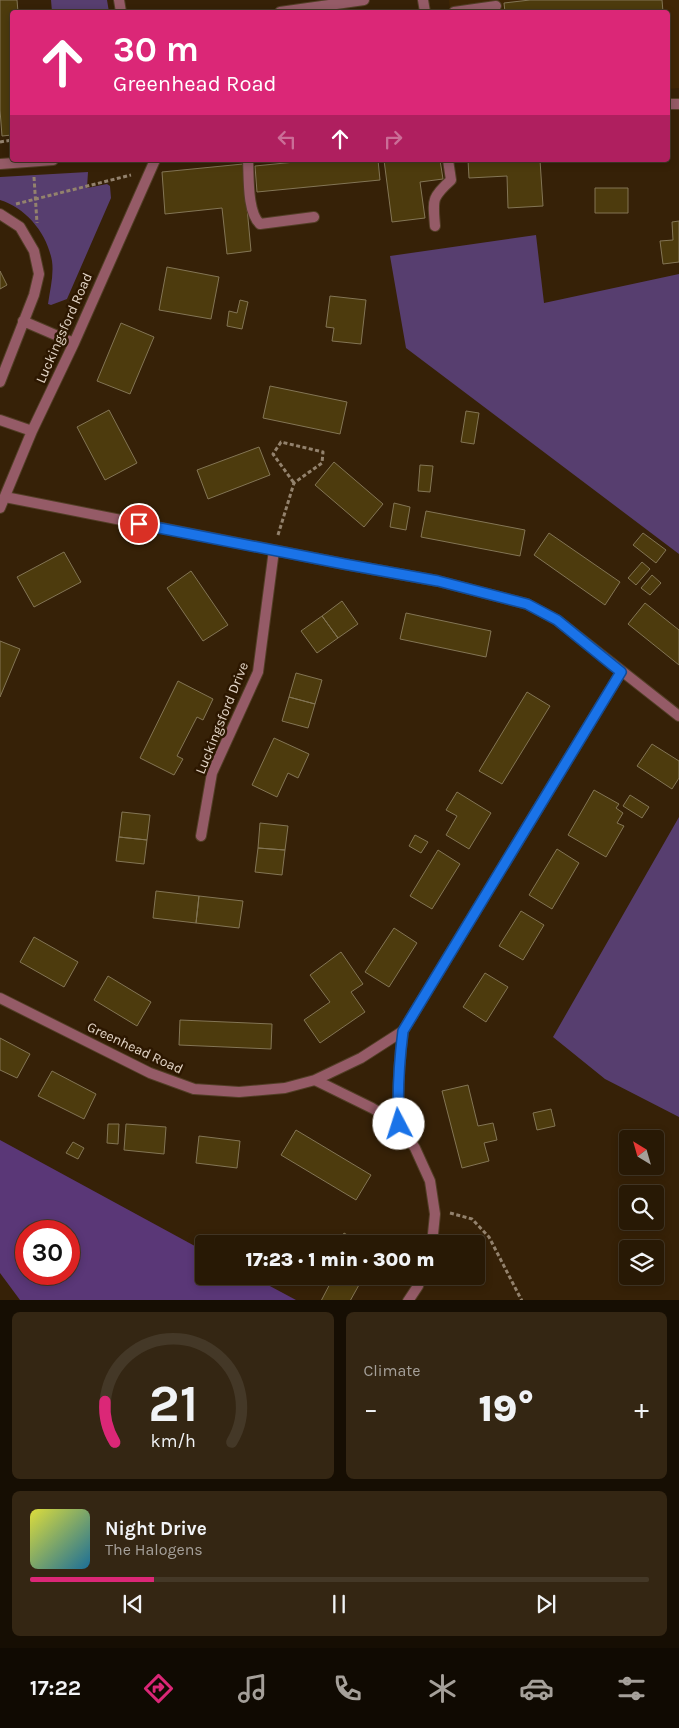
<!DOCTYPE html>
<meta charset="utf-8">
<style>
:root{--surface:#281905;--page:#342613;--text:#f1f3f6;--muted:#a5a09a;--line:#443827;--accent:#db2777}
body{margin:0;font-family:Karla,sans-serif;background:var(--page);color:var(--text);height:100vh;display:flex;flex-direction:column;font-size:19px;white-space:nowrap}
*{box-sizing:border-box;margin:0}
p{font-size:16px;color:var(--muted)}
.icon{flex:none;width:28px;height:28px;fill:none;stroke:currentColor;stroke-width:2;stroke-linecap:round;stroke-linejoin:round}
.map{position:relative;height:1300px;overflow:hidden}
.drawer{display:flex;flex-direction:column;gap:12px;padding:12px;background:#160e03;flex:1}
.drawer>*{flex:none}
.guide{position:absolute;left:10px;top:10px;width:660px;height:152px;border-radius:5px;box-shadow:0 2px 8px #0003,0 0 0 1px var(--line);background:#db2777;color:#fff;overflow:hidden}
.needle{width:32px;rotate:323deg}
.fabs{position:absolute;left:619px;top:1130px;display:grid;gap:10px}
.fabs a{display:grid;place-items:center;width:45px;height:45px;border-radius:5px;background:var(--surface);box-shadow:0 2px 8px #0003,0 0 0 1px var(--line);font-size:25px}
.speed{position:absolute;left:15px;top:1220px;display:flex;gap:10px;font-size:25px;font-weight:700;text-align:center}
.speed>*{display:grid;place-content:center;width:65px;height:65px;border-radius:50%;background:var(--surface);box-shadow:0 2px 8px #0003,0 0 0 1px var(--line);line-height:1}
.speed .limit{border:8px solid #d22;background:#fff;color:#111}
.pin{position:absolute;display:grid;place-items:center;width:42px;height:42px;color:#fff;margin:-21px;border:2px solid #fff;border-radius:50%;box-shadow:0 1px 5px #0007}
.me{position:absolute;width:55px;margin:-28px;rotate:355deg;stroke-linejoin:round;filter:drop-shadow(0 0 4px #0008)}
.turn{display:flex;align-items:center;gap:18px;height:105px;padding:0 20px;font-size:22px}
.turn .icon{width:65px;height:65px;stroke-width:2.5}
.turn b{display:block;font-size:35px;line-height:42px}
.lanes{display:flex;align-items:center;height:48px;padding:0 20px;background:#0003;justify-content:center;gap:25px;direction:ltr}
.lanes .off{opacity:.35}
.big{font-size:38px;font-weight:800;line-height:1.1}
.drawer .tile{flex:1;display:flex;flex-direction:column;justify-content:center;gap:8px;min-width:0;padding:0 18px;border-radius:8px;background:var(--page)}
.drawer .dial{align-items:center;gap:0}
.dial svg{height:130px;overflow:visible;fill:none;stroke:var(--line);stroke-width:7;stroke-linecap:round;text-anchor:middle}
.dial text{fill:var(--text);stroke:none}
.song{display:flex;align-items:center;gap:15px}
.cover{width:60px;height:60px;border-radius:8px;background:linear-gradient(135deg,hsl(60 70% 55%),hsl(200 70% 35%))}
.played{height:5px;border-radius:2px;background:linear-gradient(90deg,var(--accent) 20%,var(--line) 20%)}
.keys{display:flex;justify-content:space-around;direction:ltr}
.heat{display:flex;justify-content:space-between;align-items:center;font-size:28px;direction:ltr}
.drawer .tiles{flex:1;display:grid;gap:12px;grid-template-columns:1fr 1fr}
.tile:last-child{grid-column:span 2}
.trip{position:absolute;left:195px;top:1235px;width:290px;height:50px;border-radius:5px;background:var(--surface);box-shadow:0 2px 8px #0003,0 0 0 1px var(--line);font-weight:800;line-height:50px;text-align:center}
.tab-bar{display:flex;height:80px;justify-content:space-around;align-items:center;background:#100a02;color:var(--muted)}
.tab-bar .icon{width:35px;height:35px}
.tab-bar .selected{color:var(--accent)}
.tab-bar b{font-size:22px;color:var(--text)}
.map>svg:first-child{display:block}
.built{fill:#402605}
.green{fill:#573e6f}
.forest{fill:#5a3777;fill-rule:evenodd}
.building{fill:#4d3b0d;stroke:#837555}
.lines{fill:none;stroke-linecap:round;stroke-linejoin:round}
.lane-casing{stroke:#523e26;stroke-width:12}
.street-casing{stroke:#523e26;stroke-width:12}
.path{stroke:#93826d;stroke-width:3;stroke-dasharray:4 2.5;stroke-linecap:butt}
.lane{stroke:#955b67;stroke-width:10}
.street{stroke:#955b67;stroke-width:10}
.route-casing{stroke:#114b97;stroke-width:12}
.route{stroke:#1a73e8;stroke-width:9}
.labels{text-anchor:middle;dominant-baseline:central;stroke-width:5;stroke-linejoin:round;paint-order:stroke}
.street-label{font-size:14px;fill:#e4d6c7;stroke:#2c1700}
</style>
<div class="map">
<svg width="679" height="1301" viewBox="0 0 679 1301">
<rect width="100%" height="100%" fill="#362107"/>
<path class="built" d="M 449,0 L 679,0 L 679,88 L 668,89 L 668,12 L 450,12 Z"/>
<path class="green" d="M 51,0 L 107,0 L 109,12 L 52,12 Z
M 88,172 L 87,188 L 107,184 L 110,186 L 111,198 L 67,299 L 51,305 L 48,304 C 50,290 54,275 52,261 C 47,233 26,208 0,200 L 0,177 Z
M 536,235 L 544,303 L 679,274 L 679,554 L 406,348 L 390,256 Z
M 679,817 L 679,1117 L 605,1079 L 553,1037 Z"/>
<path class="forest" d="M 0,1140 L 204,1251 L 204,1276 L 251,1276 L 296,1300 L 20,1300 L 0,1273 ZM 26,1231 L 69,1231 L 69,1274 L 26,1274 Z"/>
<path class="building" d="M 0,0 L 17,0 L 18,12 L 12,12 L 12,135 L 2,136 L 0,110 Z
M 530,0 L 662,0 L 663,12 L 505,12 L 504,3 Z
M 315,160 L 378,160 L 380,180 L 257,192 L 255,166 Z
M 384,160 L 440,160 L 443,179 L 420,182 L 425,218 L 392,222 Z
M 468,160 L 540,160 L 543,206 L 508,208 L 507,176 L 469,178 Z
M 243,164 L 251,251 L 227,254 L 222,208 L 165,214 L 162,172 Z
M 595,188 L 628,188 L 628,213 L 595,213 Z
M 679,221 L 679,262 L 663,264 L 660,241 L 673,240 L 672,222 Z
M 167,267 L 219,277 L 211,319 L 159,310 Z
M 0,271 L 7,285 L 0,289 Z
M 330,296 L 366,300 L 361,344 L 332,341 L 334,328 L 326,327 Z
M 240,300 L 248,302 L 242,329 L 227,326 L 229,311 L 237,313 Z
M 121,323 L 154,337 L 130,394 L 97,381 Z
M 270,386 L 347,402 L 340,434 L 263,418 Z
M 109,410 L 137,463 L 105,480 L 77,427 Z
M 466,411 L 479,413 L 474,444 L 461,442 Z
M 259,447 L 270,475 L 208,499 L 197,470 Z
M 334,462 L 383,504 L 364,527 L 315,485 Z
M 420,465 L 433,466 L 430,492 L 418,491 Z
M 394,503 L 410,507 L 406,530 L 390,527 Z
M 426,511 L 525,530 L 520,556 L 421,537 Z
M 549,533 L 620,582 L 605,605 L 534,555 Z
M 643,533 L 666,550 L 656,563 L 633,545 Z
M 64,552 L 81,582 L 34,607 L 17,577 Z
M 642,562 L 650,569 L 636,585 L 628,578 Z
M 191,571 L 228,625 L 203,641 L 167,588 Z
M 652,575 L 661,583 L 650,595 L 641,588 Z
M 342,601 L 358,624 L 338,638 L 322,616 Z
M 645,603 L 679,630 L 679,665 L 628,624 Z
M 406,613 L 491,631 L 486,657 L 400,639 Z
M 322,616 L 338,638 L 317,653 L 301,631 Z
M 0,641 L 20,649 L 0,697 Z
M 296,673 L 322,680 L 315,704 L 289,697 Z
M 178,681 L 213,699 L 203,720 L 197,717 L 177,756 L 183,759 L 174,775 L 140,758 Z
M 527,692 L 550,706 L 502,784 L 479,771 Z
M 289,697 L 315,704 L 308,728 L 282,721 Z
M 274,738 L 309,754 L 298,778 L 288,773 L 277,797 L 252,785 Z
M 652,744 L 679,761 L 679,778 L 672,789 L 637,766 Z
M 594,790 L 619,804 L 616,808 L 623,813 L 617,823 L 624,826 L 606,857 L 568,835 Z
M 457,792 L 491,813 L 469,849 L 446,835 L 457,816 L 446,810 Z
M 630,795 L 649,807 L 642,818 L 623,806 Z
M 122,812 L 150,815 L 147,840 L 119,837 Z
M 260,823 L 288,826 L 285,850 L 258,848 Z
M 415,835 L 428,842 L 421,853 L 409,846 Z
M 119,837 L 147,840 L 144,864 L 116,861 Z
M 258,848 L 285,850 L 282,875 L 255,872 Z
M 557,849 L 579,863 L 552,909 L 529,895 Z
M 438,850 L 460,864 L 432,909 L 410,896 Z
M 156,891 L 199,896 L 196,923 L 153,918 Z
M 199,896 L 243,901 L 239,928 L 196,923 Z
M 521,911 L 544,925 L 523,960 L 499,946 Z
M 394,928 L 417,943 L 389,987 L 365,972 Z
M 34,937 L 78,962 L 64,987 L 20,962 Z
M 341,952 L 363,984 L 351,992 L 365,1012 L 320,1043 L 304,1020 L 330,1002 L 310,975 Z
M 485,973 L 508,987 L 486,1022 L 463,1007 Z
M 108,976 L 151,1002 L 137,1026 L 94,1000 Z
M 180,1020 L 272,1024 L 271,1049 L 179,1045 Z
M 0,1038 L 30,1054 L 17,1078 L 0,1070 Z
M 52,1071 L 96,1094 L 84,1119 L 38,1096 Z
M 468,1085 L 478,1126 L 493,1123 L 497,1140 L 484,1143 L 489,1161 L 462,1168 L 442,1091 Z
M 551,1109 L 555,1126 L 537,1130 L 533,1113 Z
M 108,1124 L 119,1124 L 118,1144 L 107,1143 Z
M 126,1124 L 166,1127 L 164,1154 L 124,1150 Z
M 296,1130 L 371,1175 L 356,1200 L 281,1155 Z
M 199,1136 L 240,1141 L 237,1168 L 196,1163 Z
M 73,1142 L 84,1148 L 78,1159 L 66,1153 Z
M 344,1233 L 363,1244 L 338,1244 Z
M 265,1276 L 281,1276 L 277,1283 Z
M 334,1276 L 364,1276 L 350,1301 L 321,1301 Z"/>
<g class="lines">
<defs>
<path id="lane" d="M 280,12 L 364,0
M 454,12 L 496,6
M 248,160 C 249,177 247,212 260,224 L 314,217
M 435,226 C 433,200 431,198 451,180 L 448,160"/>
<path id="street" d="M 119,0 L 121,12
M 423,0 L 425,12
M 668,104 L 679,104
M 0,164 L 53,160
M 0,214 L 20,227 L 34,251 L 39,274 L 34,295 L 0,382
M 23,321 L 74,343
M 0,420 L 32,431
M 5,497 L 344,564 L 438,581 L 527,604 L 557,620 L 679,716
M 0,508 L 32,431 L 74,343 L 155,160
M 201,836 L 212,773 L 258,672 L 274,550
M 0,998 L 150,1073 L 194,1089 L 239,1092 L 285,1088 L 315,1080 L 361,1058 L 403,1031 L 621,672
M 315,1080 L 372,1108 L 399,1124 L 415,1148 L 430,1181 L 435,1214 L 432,1244
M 399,1124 C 397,1092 399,1063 403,1031
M 408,1301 L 418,1286 L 421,1276"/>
</defs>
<use href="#lane" class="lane-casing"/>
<use href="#street" class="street-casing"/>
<path class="path" d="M 0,142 L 12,140
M 34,177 L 37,223
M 16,204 L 131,175
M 278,535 L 294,483 L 322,463 L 323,452 L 281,442 L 273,454 L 294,483
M 450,1213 L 472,1219 L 489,1237 L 522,1301"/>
<use href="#lane" class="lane"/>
<use href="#street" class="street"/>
</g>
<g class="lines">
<defs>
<path id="route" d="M 139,524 L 344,564 L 438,581 L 527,604 L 557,620 L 621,672 L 403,1031 C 399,1063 397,1092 399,1124"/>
</defs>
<use href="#route" class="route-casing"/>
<use href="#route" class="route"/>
</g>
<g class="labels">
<g class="street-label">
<text transform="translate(64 328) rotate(-66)">Luckingsford Road</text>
<text transform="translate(222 718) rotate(-68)">Luckingsford Drive</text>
<text transform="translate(135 1048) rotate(25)">Greenhead Road</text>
</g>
</g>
</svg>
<div class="fabs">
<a><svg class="needle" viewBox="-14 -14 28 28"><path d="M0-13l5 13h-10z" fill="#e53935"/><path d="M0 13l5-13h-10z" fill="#a5a09a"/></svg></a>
<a><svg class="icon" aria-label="search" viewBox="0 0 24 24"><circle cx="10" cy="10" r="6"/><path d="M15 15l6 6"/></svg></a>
<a><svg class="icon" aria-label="layers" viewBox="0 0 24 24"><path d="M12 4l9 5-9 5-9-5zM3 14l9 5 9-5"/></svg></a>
</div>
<div class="speed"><div class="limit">30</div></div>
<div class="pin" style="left:139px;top:524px;background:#d93025"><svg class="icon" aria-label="arrive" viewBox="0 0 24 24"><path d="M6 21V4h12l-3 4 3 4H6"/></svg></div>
<svg class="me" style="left:399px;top:1124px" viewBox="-20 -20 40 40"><circle r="19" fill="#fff"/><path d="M0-13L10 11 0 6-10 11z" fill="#1a73e8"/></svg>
<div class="trip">17:23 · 1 min · 300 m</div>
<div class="guide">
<div class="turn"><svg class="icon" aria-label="ahead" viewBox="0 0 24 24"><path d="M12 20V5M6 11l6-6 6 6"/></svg><div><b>30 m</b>Greenhead Road</div></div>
<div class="lanes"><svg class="icon off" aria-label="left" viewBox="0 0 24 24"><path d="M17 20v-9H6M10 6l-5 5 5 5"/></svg><svg class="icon" aria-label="ahead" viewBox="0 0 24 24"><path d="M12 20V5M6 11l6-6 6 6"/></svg><svg class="icon off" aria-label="right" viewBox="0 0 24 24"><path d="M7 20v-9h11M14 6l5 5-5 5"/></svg></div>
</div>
</div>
<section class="drawer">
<div class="tiles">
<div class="tile dial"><svg viewBox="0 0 100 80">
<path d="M14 69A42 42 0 1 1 86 69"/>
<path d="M14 69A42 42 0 0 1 8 44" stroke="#db2777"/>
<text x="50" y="56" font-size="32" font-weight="700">21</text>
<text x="50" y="72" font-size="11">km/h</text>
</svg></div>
<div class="tile"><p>Climate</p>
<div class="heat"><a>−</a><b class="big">19°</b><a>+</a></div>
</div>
<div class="tile">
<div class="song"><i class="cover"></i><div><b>Night Drive</b><p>The Halogens</p></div></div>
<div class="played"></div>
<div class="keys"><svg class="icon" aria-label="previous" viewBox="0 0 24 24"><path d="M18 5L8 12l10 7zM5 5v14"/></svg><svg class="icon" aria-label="pause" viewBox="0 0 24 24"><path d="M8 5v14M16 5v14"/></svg><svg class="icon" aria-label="next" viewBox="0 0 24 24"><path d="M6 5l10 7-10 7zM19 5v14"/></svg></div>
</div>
</div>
</section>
<nav class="tab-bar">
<b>17:22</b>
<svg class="icon selected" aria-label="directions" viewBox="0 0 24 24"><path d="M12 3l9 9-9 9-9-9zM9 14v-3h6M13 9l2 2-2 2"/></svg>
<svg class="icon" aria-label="music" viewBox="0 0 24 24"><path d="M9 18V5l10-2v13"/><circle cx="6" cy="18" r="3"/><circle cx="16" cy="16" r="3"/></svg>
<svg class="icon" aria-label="phone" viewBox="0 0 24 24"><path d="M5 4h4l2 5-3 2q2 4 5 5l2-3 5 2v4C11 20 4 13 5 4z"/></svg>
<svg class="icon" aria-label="climate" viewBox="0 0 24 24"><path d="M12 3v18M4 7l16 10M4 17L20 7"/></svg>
<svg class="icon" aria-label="car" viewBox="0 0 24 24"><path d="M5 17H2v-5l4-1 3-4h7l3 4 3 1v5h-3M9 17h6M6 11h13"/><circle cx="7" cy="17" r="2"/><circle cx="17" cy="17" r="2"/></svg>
<svg class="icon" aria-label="filters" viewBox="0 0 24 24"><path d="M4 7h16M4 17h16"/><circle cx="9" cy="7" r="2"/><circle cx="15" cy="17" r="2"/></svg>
</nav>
